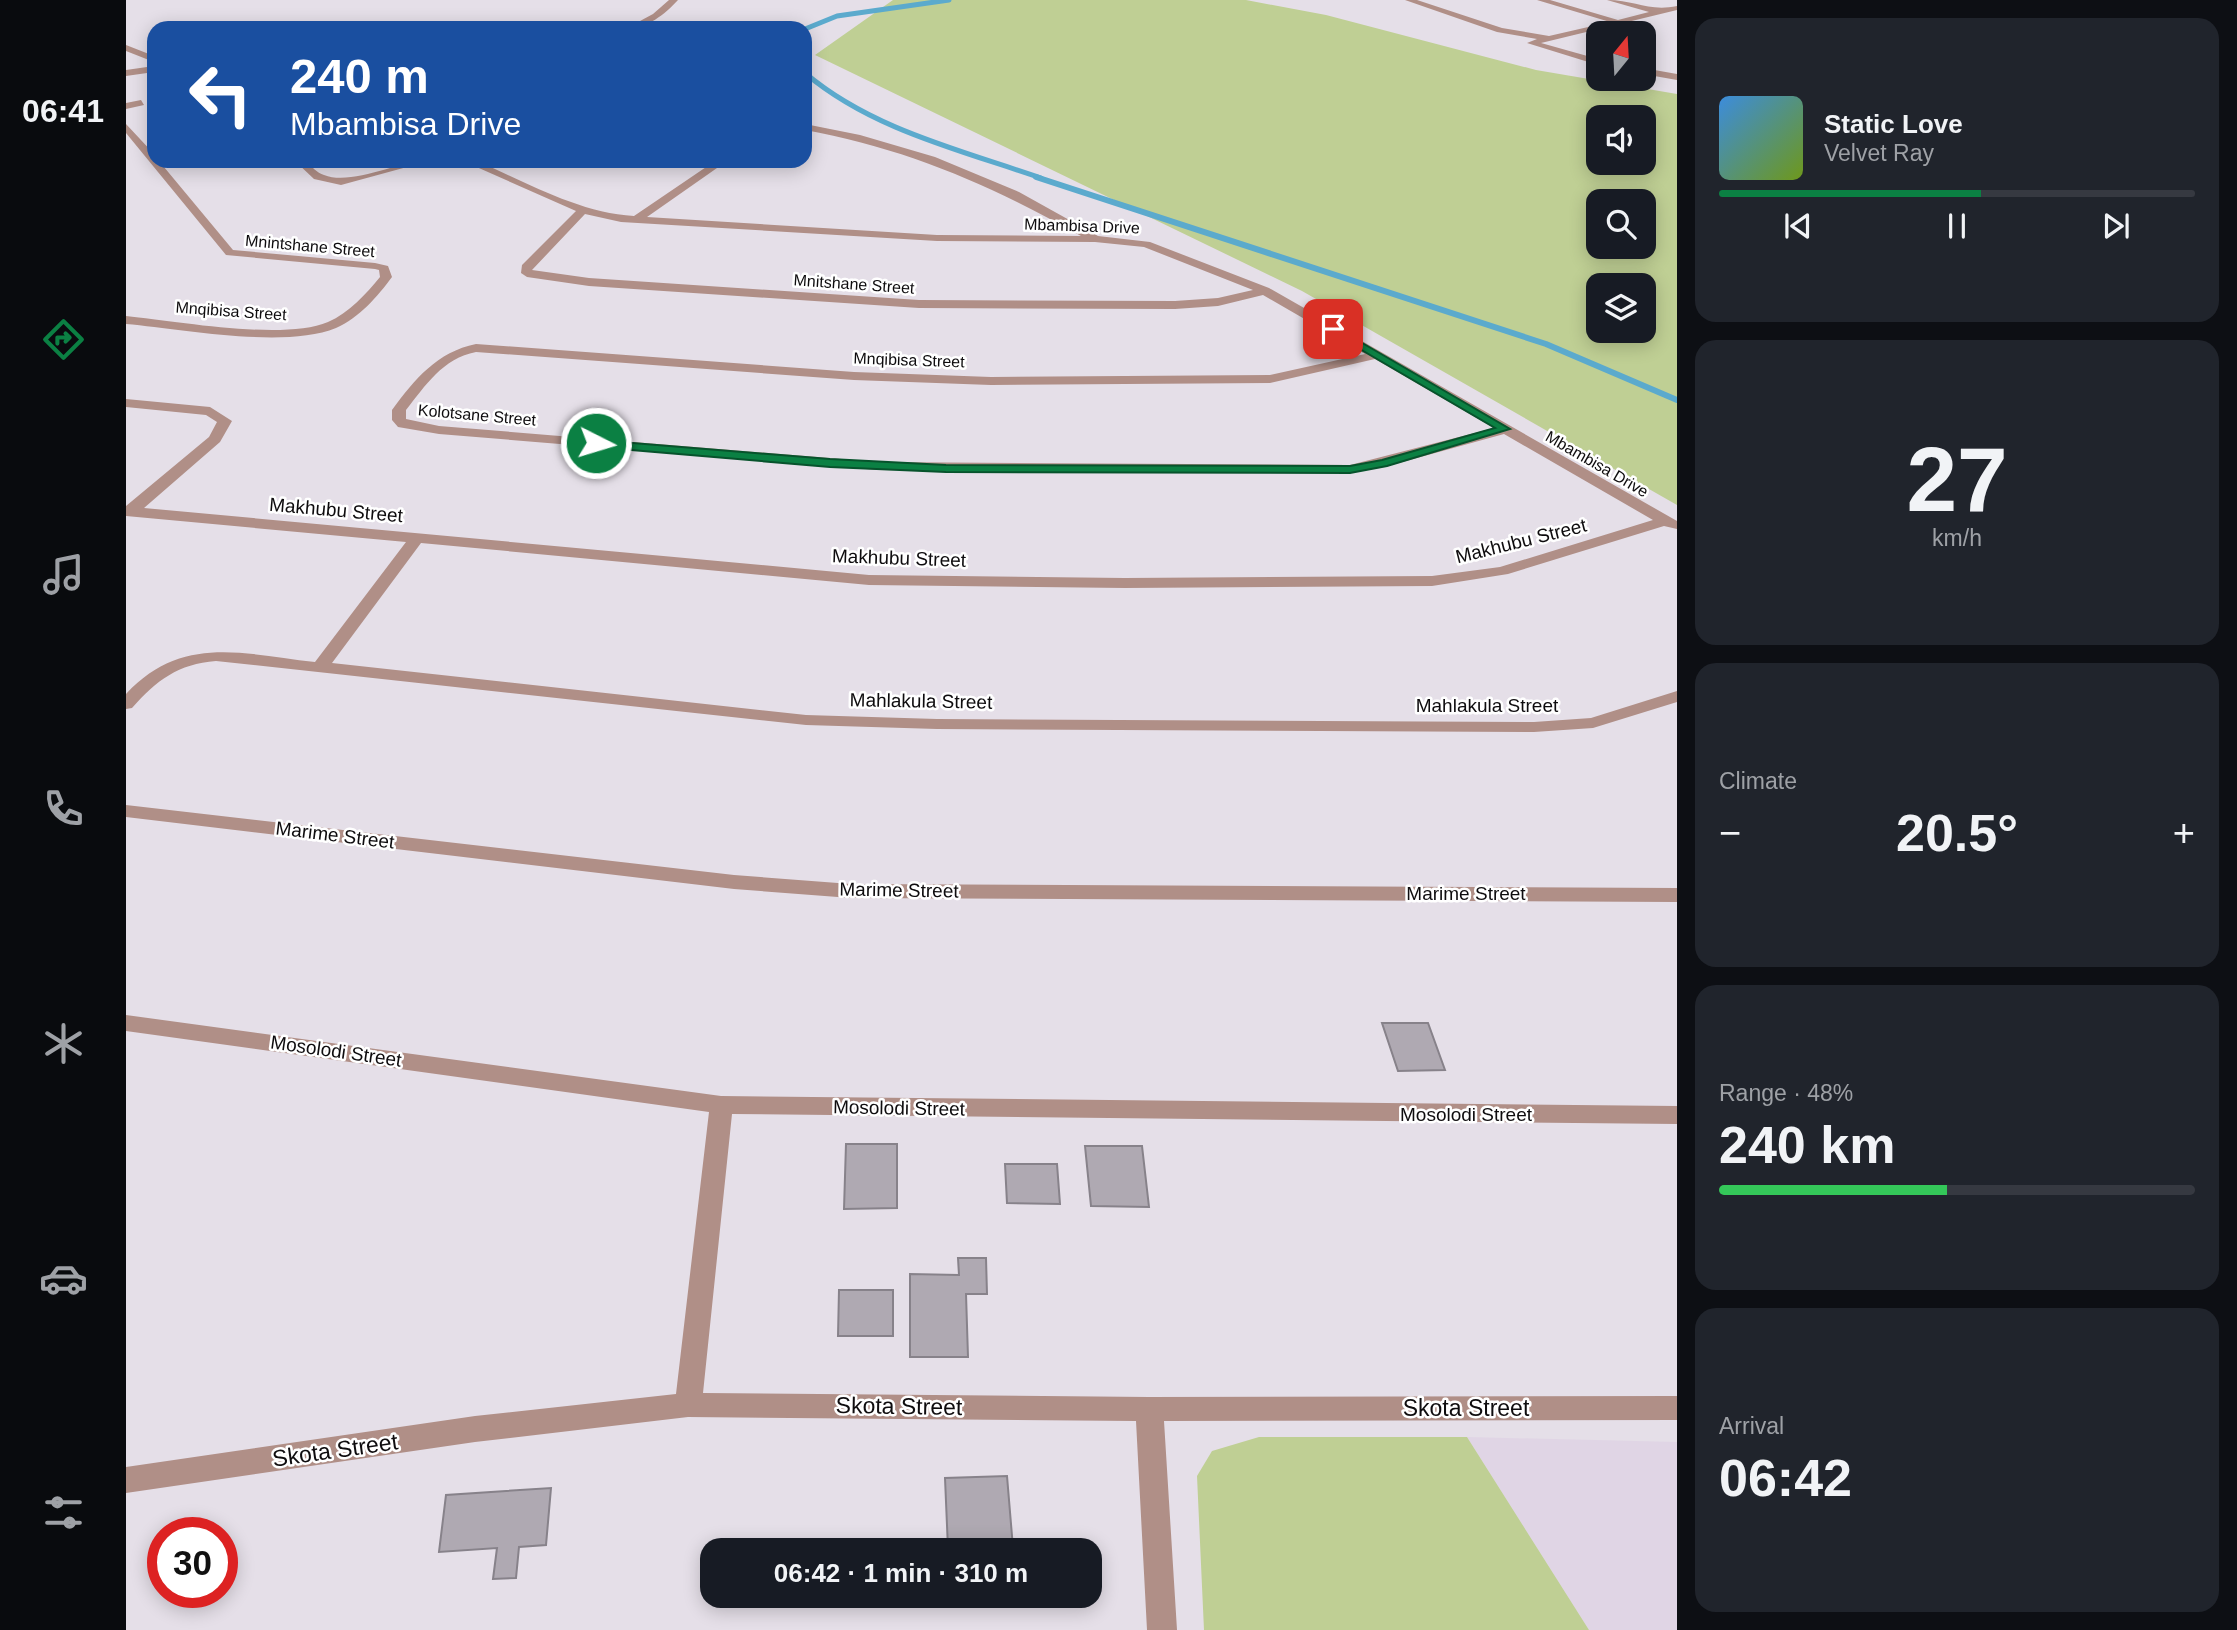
<!DOCTYPE html>
<meta charset="utf-8">
<style>
:root{--surface:#171b24;--page:#20242c;--text:#f1f3f6;--muted:#9ea1a6;--line:#363941;--accent:#0b8043}
body{margin:0;font-family:Helvetica,sans-serif;background:var(--page);color:var(--text);height:100vh;display:flex;flex-direction:column;font-size:26px;white-space:nowrap}
*{box-sizing:border-box;margin:0}
p{font-size:23px;color:var(--muted)}
.icon{flex:none;width:38px;height:38px;fill:none;stroke:currentColor;stroke-width:2;stroke-linecap:round;stroke-linejoin:round}
.map{position:relative;flex:1;overflow:hidden}
.drawer{display:flex;flex-direction:column;gap:18px;padding:18px;background:#0d0f14;width:560px}
.drawer>*{flex:none}
.top-card{position:absolute;left:21px;top:21px;width:665px;height:147px;border-radius:21px;box-shadow:0 4px 18px #0003;background:#1a4fa0;color:#fff;overflow:hidden}
.needle{width:46px;rotate:18deg}
.tools{position:absolute;left:1460px;top:21px;display:grid;gap:14px}
.tools a{display:grid;place-items:center;width:70px;height:70px;border-radius:14px;background:var(--surface);box-shadow:0 4px 18px #0003;font-size:35px}
.speed{position:absolute;left:21px;top:1517px;display:flex;gap:14px;font-size:35px;font-weight:700;text-align:center}
.speed>*{display:grid;place-content:center;width:91px;height:91px;border-radius:50%;background:var(--surface);box-shadow:0 4px 18px #0003;line-height:1}
.speed .limit{border:10px solid #d22;background:#fff;color:#111}
.pin{position:absolute;display:grid;place-items:center;width:60px;height:60px;color:#fff;margin:-30px;border-radius:14px;box-shadow:0 4px 10px #0006}
.me{position:absolute;width:77px;margin:-38px;rotate:95deg;stroke-linejoin:round;filter:drop-shadow(0 0 5px #0008)}
.turn{display:flex;align-items:center;gap:24px;height:147px;padding:0 28px;font-size:32px}
.turn .icon{width:91px;height:91px;stroke-width:2.5}
.turn b{display:block;font-size:49px;line-height:60px}
.big{font-size:52px;font-weight:800;line-height:1.1}
.drawer .widget{flex:1;display:flex;flex-direction:column;justify-content:center;gap:10px;min-width:0;padding:0 24px;border-radius:21px;background:var(--page)}
.drawer .dial{align-items:center;gap:0}
.dial b{font-size:91px;line-height:1}
.song{display:flex;align-items:center;gap:21px}
.cover{width:84px;height:84px;border-radius:10px;background:linear-gradient(135deg,hsl(210 70% 55%),hsl(80 70% 35%))}
.played{height:7px;border-radius:4px;background:linear-gradient(90deg,var(--accent) 55%,var(--line) 55%)}
.keys{display:flex;justify-content:space-around;direction:ltr}
.heat{display:flex;justify-content:space-between;align-items:center;font-size:38px;direction:ltr}
.charge{height:10px;border-radius:5px;background:linear-gradient(90deg,#34c759 48%,var(--line) 0)}
.trip{position:absolute;left:574px;top:1538px;width:402px;height:70px;border-radius:21px;background:var(--surface);box-shadow:0 4px 18px #0003;font-weight:800;line-height:70px;text-align:center}
main{display:flex;flex:1;min-height:0}
.menu{display:flex;flex-direction:column;width:126px;justify-content:space-around;align-items:center;background:#090b0e;color:var(--muted)}
.menu .icon{width:49px;height:49px}
.menu .active{color:var(--accent)}
.menu b{font-size:32px;color:var(--text)}
.map>svg:first-child{display:block}
.built{fill:#e0d5e5}
.green{fill:#bfcf94;fill-rule:evenodd}
.lines{fill:none;stroke-linecap:round;stroke-linejoin:round}
.stream-far1{stroke:#5baacd;stroke-width:5}
.stream{stroke:#5baacd;stroke-width:6}
.building{fill:#afa9b2;stroke:#87828a;stroke-width:2}
.minor{fill:#b08f87;fill-rule:evenodd}
.route{fill:#0b8043;stroke:#07532c;stroke-width:2}
.labels{text-anchor:middle;dominant-baseline:central;stroke-width:5;stroke-linejoin:round;paint-order:stroke}
.far-street-label{font-size:16px;fill:#0e0c0e;stroke:#fff}
.street-label{font-size:19px;fill:#0e0c0e;stroke:#fff}
.near-street-label{font-size:23px;fill:#0e0c0e;stroke:#fff}
</style>
<main>
<nav class="menu">
<b>06:41</b>
<svg class="icon active" aria-label="directions" viewBox="0 0 24 24"><path d="M12 3l9 9-9 9-9-9zM9 14v-3h6M13 9l2 2-2 2"/></svg>
<svg class="icon" aria-label="music" viewBox="0 0 24 24"><path d="M9 18V5l10-2v13"/><circle cx="6" cy="18" r="3"/><circle cx="16" cy="16" r="3"/></svg>
<svg class="icon" aria-label="phone" viewBox="0 0 24 24"><path d="M5 4h4l2 5-3 2q2 4 5 5l2-3 5 2v4C11 20 4 13 5 4z"/></svg>
<svg class="icon" aria-label="climate" viewBox="0 0 24 24"><path d="M12 3v18M4 7l16 10M4 17L20 7"/></svg>
<svg class="icon" aria-label="car" viewBox="0 0 24 24"><path d="M5 17H2v-5l4-1 3-4h7l3 4 3 1v5h-3M9 17h6M6 11h13"/><circle cx="7" cy="17" r="2"/><circle cx="17" cy="17" r="2"/></svg>
<svg class="icon" aria-label="filters" viewBox="0 0 24 24"><path d="M4 7h16M4 17h16"/><circle cx="9" cy="7" r="2"/><circle cx="15" cy="17" r="2"/></svg>
</nav>
<div class="map">
<svg width="1551" height="1630" viewBox="0 0 1551 1630">
<rect width="100%" height="100%" fill="#e5dfe8"/>
<path class="built" d="M 1341,1437 L 1551,1442 L 1551,1630 L 1463,1630 Z"/>
<path class="green" d="M 767,0 L 1120,0 L 1200,15 L 1410,70 L 1551,94 L 1551,505 L 1176,291 L 689,55 ZM 1472,117 L 1517,117 L 1517,163 L 1472,163 ZM 1472,201 L 1517,201 L 1517,247 L 1472,247 ZM 1472,285 L 1517,285 L 1517,331 L 1472,331 Z
M 1133,1437 L 1341,1437 L 1463,1630 L 1078,1630 L 1071,1476 L 1086,1451 Z"/>
<g class="lines">
<path class="stream-far1" d="M 679,29 L 711,16 L 823,0
M 679,73 C 745,129 834,150 915,178"/>
<path class="stream" d="M 910,177 L 1420,344 L 1551,400"/>
</g>
<path class="building" d="M 1256,1023 L 1302,1023 L 1319,1070 L 1272,1071 Z
M 720,1144 L 771,1144 L 771,1208 L 718,1209 Z
M 959,1146 L 1016,1146 L 1023,1207 L 965,1206 Z
M 879,1164 L 931,1164 L 934,1204 L 881,1203 Z
M 832,1258 L 860,1258 L 861,1294 L 840,1294 L 842,1357 L 784,1357 L 784,1274 L 833,1275 Z
M 713,1290 L 767,1290 L 767,1336 L 712,1336 Z
M 881,1476 L 887,1548 L 822,1549 L 819,1478 Z
M 425,1488 L 420,1545 L 393,1547 L 390,1578 L 367,1579 L 371,1548 L 313,1552 L 320,1495 Z"/>
<g class="lines">
<path class="minor" d="M 543,0 L 552,0 C 538,15 522,28 501,28 L 527,14 Z
M 1279,0 L 1291,0 L 1376,28 L 1423,36 L 1484,22 L 1411,0 L 1424,0 L 1492,20 L 1523,12 L 1481,0 C 1509,0 1523,12 1551,6 L 1551,10 L 1415,43 L 1472,59 L 1472,65 L 1401,43 L 1411,39 L 1371,32 Z
M 0,45 L 28,56 L 28,62 L 0,51 Z
M 28,66 L 28,72 L 0,76 L 0,70 Z
M 1517,68 L 1551,74 L 1551,80 L 1517,74 Z
M 15,100 L 18,105 L 0,109 L 0,103 Z
M 0,124 L 28,154 L 28,161 L 33,161 L 107,250 L 249,263 L 262,266 L 266,277 C 252,296 233,318 210,328 C 158,349 57,329 0,324 L 0,316 C 51,321 157,341 202,322 C 223,313 240,294 254,277 L 253,270 L 249,269 L 100,255 L 0,133 Z
M 679,124 L 734,135 L 809,157 L 893,192 L 972,236 L 1024,242 L 1143,288 L 1551,521 L 1551,529 L 1538,526 L 1382,574 L 1306,586 L 999,588 L 743,585 L 295,543 L 206,663 L 680,715 L 811,719 L 1408,722 L 1465,718 L 1551,691 L 1551,702 L 1467,728 L 1408,732 L 811,729 L 680,725 L 90,661 C 52,664 31,680 6,708 L 0,709 L 0,694 C 56,634 117,654 189,662 L 280,542 L 0,516 L 0,506 L 83,437 L 91,422 L 80,415 L 0,407 L 0,399 L 84,407 L 106,421 L 94,442 L 18,508 L 743,575 L 999,578 L 1306,576 L 1374,567 L 1527,520 L 1378,434 L 1262,466 L 1224,473 L 752,470 L 313,434 L 272,427 L 266,420 L 266,410 C 289,379 311,352 350,344 L 728,372 L 865,377 L 1144,375 L 1239,354 L 1137,295 L 1092,306 L 1049,309 L 793,308 L 463,286 L 401,277 L 395,273 L 396,265 L 450,211 L 337,161 L 351,161 C 400,182 453,213 508,216 L 589,161 L 601,161 L 521,217 L 811,235 L 955,236 C 867,186 779,148 679,130 ZM 459,214 L 495,222 L 811,241 L 969,242 L 1018,247 L 1127,290 L 1092,298 L 1049,301 L 793,300 L 463,278 L 406,270 ZM 350,352 L 728,380 L 865,385 L 1144,383 L 1249,359 L 1368,428 L 1224,465 L 752,462 L 313,426 L 280,419 L 280,410 C 299,386 317,358 350,352 Z
M 169,161 L 180,161 C 185,166 191,173 198,175 C 226,186 271,161 303,161 L 215,185 L 188,179 Z
M 0,805 L 608,875 L 725,884 L 1551,888 L 1551,902 L 725,898 L 608,889 L 0,817 Z
M 0,1015 L 595,1096 L 1551,1106 L 1551,1124 L 606,1114 L 577,1393 L 1023,1397 L 1551,1396 L 1551,1420 L 1038,1421 L 1051,1630 L 1021,1630 L 1010,1421 L 562,1417 L 349,1442 L 0,1493 L 0,1467 L 349,1416 L 550,1394 L 583,1112 L 0,1031 Z"/>
</g>
<path class="route" d="M 1207,326 L 1384,429 L 1261,466 L 1224,473 L 820,472 L 704,467 L 470,447 L 464,443 L 470,440 L 704,459 L 820,465 L 1224,466 L 1256,460 L 1369,428 L 1203,331 L 1201,329 Z"/>
<g class="labels">
<g class="far-street-label">
<text transform="translate(956 226) rotate(2)">Mbambisa Drive</text>
<text transform="translate(184 246) rotate(5)">Mnintshane Street</text>
<text transform="translate(728 284) rotate(4)">Mnitshane Street</text>
<text transform="translate(105 311) rotate(4)">Mnqibisa Street</text>
<text transform="translate(783 360) rotate(2)">Mnqibisa Street</text>
<text transform="translate(351 415) rotate(5)">Kolotsane Street</text>
<text transform="translate(1471 464) rotate(30)">Mbambisa Drive</text>
</g>
<g class="street-label">
<text transform="translate(210 510) rotate(5)">Makhubu Street</text>
<text transform="translate(1395 541) rotate(-14)">Makhubu Street</text>
<text transform="translate(773 558) rotate(2)">Makhubu Street</text>
<text transform="translate(795 701) rotate(1)">Mahlakula Street</text>
<text x="1361" y="705">Mahlakula Street</text>
<text transform="translate(209 835) rotate(7)">Marime Street</text>
<text transform="translate(773 890) rotate(1)">Marime Street</text>
<text x="1340" y="893">Marime Street</text>
<text transform="translate(210 1051) rotate(8)">Mosolodi Street</text>
<text transform="translate(773 1108) rotate(1)">Mosolodi Street</text>
<text x="1340" y="1114">Mosolodi Street</text>
</g>
<g class="near-street-label">
<text transform="translate(773 1406) rotate(1)">Skota Street</text>
<text x="1340" y="1408">Skota Street</text>
<text transform="translate(209 1450) rotate(-8)">Skota Street</text>
</g>
</g>
</svg>
<div class="tools">
<a><svg class="needle" viewBox="-14 -14 28 28"><path d="M0-13l5 13h-10z" fill="#e53935"/><path d="M0 13l5-13h-10z" fill="#9ea1a6"/></svg></a>
<a><svg class="icon" aria-label="sound" viewBox="0 0 24 24"><path d="M4 9h4l5-4v14l-5-4H4zM17 9q2 3 0 6"/></svg></a>
<a><svg class="icon" aria-label="search" viewBox="0 0 24 24"><circle cx="10" cy="10" r="6"/><path d="M15 15l6 6"/></svg></a>
<a><svg class="icon" aria-label="layers" viewBox="0 0 24 24"><path d="M12 4l9 5-9 5-9-5zM3 14l9 5 9-5"/></svg></a>
</div>
<div class="speed"><div class="limit">30</div></div>
<div class="pin" style="left:1207px;top:329px;background:#d93025"><svg class="icon" aria-label="arrive" viewBox="0 0 24 24"><path d="M6 21V4h12l-3 4 3 4H6"/></svg></div>
<svg class="me" style="left:470px;top:443px" viewBox="-20 -20 40 40"><circle r="17" fill="#0b8043" stroke="#fff" stroke-width="3"/><path d="M0-11L8 9 0 5-8 9z" fill="#fff"/></svg>
<div class="trip">06:42 · 1 min · 310 m</div>
<div class="top-card">
<div class="turn"><svg class="icon" aria-label="left" viewBox="0 0 24 24"><path d="M17 20v-9H6M10 6l-5 5 5 5"/></svg><div><b>240 m</b>Mbambisa Drive</div></div>
</div>
</div>
<section class="drawer">
<div class="widget">
<div class="song"><i class="cover"></i><div><b>Static Love</b><p>Velvet Ray</p></div></div>
<div class="played"></div>
<div class="keys"><svg class="icon" aria-label="previous" viewBox="0 0 24 24"><path d="M18 5L8 12l10 7zM5 5v14"/></svg><svg class="icon" aria-label="pause" viewBox="0 0 24 24"><path d="M8 5v14M16 5v14"/></svg><svg class="icon" aria-label="next" viewBox="0 0 24 24"><path d="M6 5l10 7-10 7zM19 5v14"/></svg></div>
</div>
<div class="widget dial"><b>27</b><p>km/h</p></div>
<div class="widget"><p>Climate</p>
<div class="heat"><a>−</a><b class="big">20.5°</b><a>+</a></div>
</div>
<div class="widget"><p>Range · 48%</p><b class="big">240 km</b><div class="charge"></div></div>
<div class="widget"><p>Arrival</p><b class="big">06:42</b></div>
</section>
</main>
